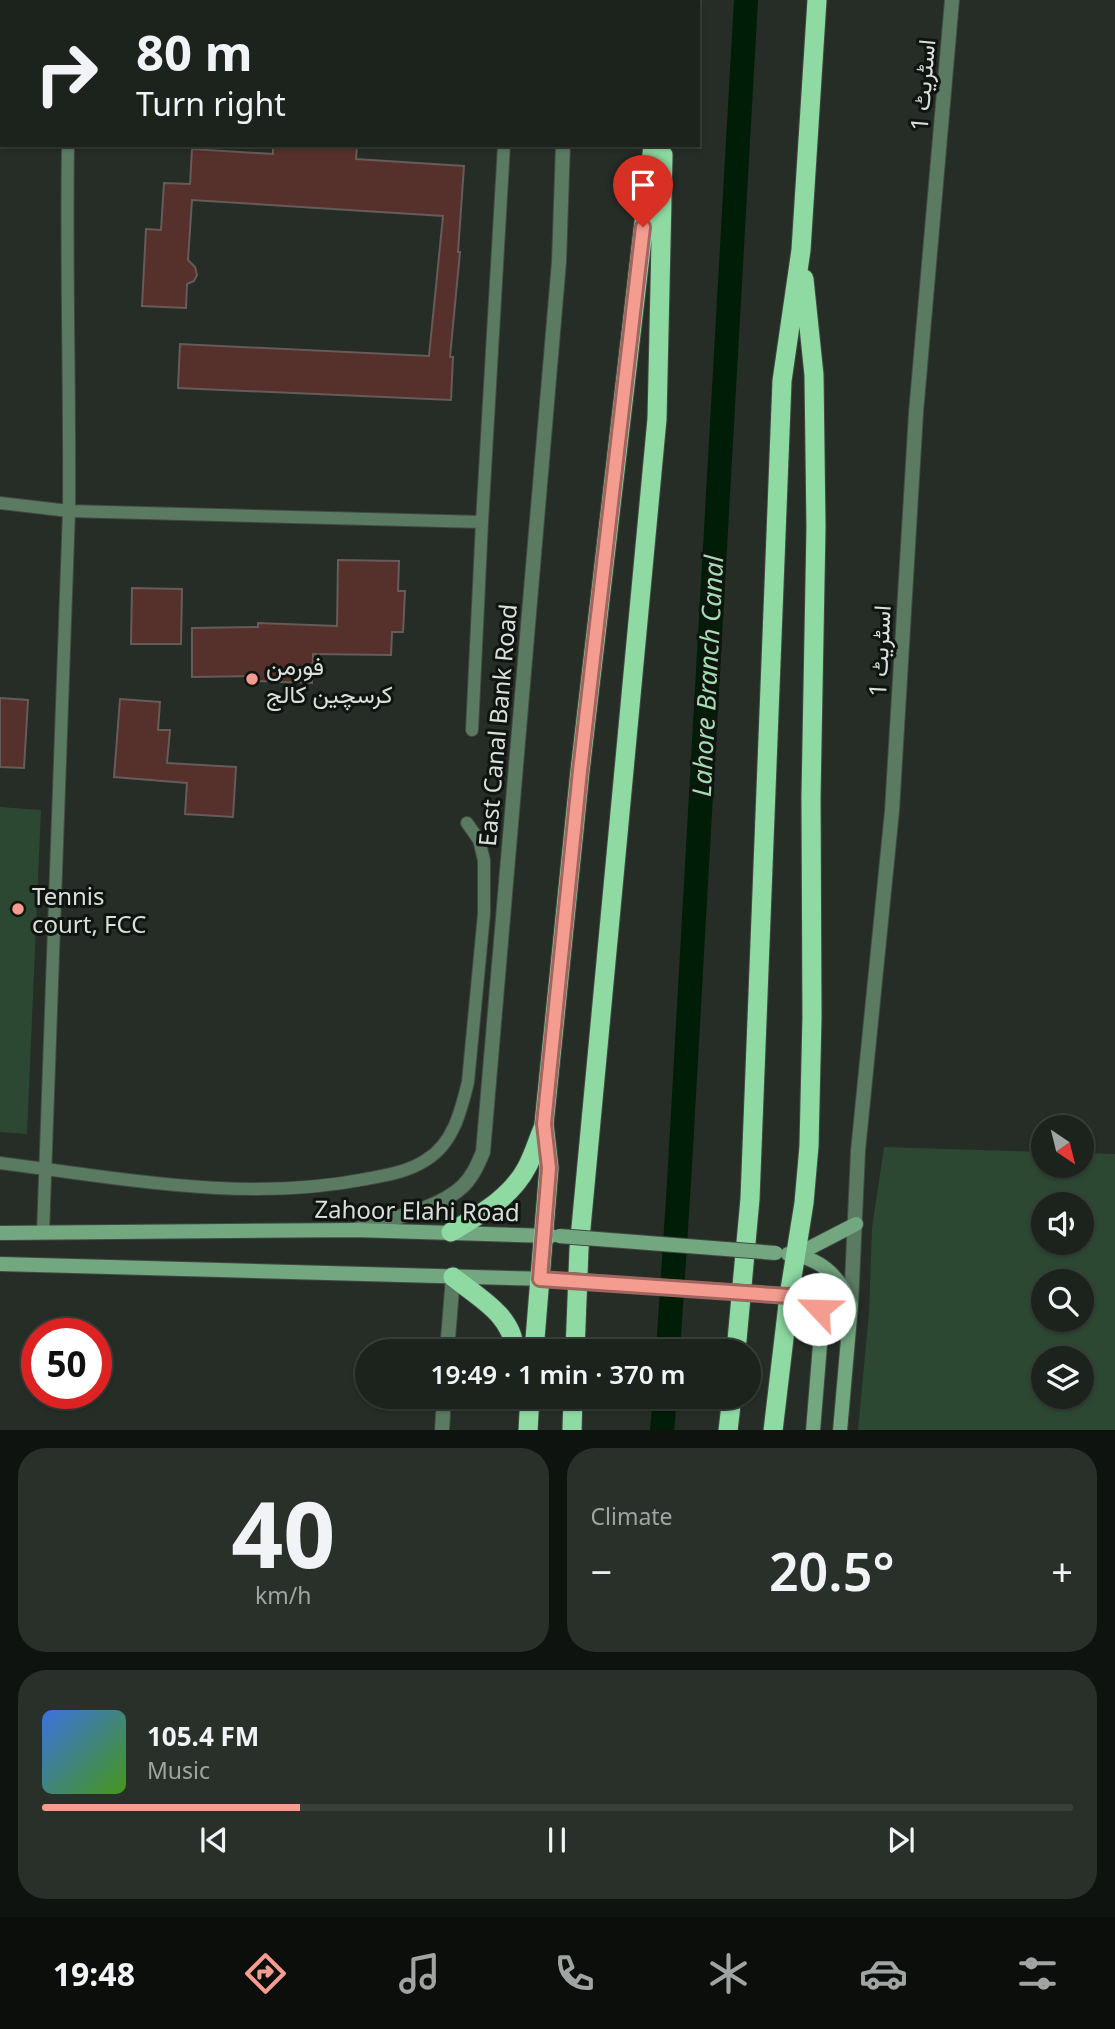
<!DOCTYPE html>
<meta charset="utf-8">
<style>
:root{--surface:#1c221c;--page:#292f29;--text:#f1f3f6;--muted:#a0a4a3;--line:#3a3f3b;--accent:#f59c90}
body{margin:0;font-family:"Noto Sans",Vazirmatn,sans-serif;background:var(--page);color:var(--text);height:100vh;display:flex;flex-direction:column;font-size:26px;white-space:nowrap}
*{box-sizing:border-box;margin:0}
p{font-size:23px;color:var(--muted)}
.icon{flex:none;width:38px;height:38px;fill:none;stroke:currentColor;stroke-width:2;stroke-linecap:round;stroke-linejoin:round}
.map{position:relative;height:1430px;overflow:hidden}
.side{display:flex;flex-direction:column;gap:18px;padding:18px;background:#0f130f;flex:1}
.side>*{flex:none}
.banner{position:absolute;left:0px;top:0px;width:700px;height:147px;box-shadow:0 2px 5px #0004,0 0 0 2px var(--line);background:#1c221c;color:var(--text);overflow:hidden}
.needle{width:46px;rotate:145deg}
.controls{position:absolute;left:1031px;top:1115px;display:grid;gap:14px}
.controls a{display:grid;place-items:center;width:63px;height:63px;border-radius:50%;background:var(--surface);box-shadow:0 2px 5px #0004,0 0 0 2px var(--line);font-size:35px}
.speed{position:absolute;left:21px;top:1318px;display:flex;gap:14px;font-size:35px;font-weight:700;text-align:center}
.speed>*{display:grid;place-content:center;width:91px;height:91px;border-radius:50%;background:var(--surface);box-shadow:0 2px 5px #0004,0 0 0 2px var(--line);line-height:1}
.speed .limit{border:10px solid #d22;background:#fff;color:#111}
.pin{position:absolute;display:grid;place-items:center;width:60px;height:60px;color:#fff;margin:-72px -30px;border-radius:50% 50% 50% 0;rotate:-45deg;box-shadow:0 0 7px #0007}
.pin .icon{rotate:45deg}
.me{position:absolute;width:77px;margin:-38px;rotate:294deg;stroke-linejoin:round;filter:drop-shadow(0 0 5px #0008)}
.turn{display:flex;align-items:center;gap:24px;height:147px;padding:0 21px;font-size:32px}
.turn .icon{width:91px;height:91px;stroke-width:2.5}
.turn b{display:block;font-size:49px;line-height:60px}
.big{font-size:52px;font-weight:600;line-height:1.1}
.side .tile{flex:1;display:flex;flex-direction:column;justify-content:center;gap:10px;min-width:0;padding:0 24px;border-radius:28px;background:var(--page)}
.side .dial{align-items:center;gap:0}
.dial b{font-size:91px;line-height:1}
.song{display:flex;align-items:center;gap:21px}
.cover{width:84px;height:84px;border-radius:10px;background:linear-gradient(135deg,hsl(220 70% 55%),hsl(100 70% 35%))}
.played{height:7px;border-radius:4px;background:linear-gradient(90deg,var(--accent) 25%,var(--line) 25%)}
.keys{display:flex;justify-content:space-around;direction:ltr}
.heat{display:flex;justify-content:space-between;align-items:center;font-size:38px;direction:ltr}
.side .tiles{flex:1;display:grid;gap:18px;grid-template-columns:1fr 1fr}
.tile:last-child{grid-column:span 2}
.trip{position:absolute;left:355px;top:1339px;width:406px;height:70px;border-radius:35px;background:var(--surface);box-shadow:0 2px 5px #0004,0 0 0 2px var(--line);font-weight:600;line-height:70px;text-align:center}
.tabs{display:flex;height:112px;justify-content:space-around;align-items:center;background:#0b0e0b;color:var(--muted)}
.tabs .icon{width:49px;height:49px}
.tabs .selected{color:var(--accent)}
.tabs b{font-size:32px;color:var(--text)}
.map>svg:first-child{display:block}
.green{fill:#2c4833;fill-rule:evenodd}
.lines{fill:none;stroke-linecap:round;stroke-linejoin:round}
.canal{stroke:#001d08;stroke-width:24}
.building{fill:#56302a;stroke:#675b59;stroke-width:2}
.service-casing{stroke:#424943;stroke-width:14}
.minor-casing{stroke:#424943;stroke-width:16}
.tertiary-casing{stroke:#424943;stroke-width:16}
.secondary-casing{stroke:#424943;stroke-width:16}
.trunk-casing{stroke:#424943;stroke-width:21}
.service{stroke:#5a7a61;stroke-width:12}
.minor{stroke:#5a7a61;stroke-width:14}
.tertiary{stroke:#5a7a61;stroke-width:14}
.secondary{stroke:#73a780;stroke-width:14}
.trunk{stroke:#8edaa2;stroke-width:19}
.secondary-bridge-casing{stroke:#424943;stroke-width:16;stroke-linecap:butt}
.secondary-bridge{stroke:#73a780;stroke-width:14}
.route-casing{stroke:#9f655e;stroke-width:18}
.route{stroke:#f59c90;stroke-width:12}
.poi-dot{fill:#f59c90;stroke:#101411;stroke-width:2.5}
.labels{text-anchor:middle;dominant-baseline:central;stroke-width:6;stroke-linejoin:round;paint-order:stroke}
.street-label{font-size:24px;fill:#dadfdb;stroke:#101411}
.poi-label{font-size:24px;fill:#dadfdb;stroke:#101411;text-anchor:start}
.water-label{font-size:26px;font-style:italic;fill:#a1ddaf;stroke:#101411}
</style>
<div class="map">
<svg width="1115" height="1431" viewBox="0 0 1115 1431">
<rect width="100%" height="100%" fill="#252d26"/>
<path class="green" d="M 0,807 L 41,810 L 27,1134 L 0,1132 Z
M 884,1147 L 1043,1152 L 1043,1166 L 1082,1166 L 1082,1153 L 1115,1154 L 1115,1430 L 858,1430 L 869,1313 L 872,1228 ZM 1043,1204 L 1082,1204 L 1082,1242 L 1043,1242 ZM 1043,1281 L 1082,1281 L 1082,1320 L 1043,1320 ZM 1043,1358 L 1082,1358 L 1082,1396 L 1043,1396 Z"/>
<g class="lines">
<path class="canal" d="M 668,1351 L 679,1183 L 746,0
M 662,1431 L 665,1396"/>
</g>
<path class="building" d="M 273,145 L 357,145 L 356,159 L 464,166 L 458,252 L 460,252 L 450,357 L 453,357 L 451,400 L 178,388 L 180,344 L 429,356 L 443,216 L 192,200 L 188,260 L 195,267 L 197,275 L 194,281 L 187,284 L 186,308 L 142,306 L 146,229 L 161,230 L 164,183 L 190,184 L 192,149 L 273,154 Z
M 338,560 L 399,561 L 398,591 L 405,591 L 403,632 L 392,632 L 391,655 L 313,654 L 312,683 L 256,681 L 256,676 L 192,677 L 192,628 L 258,627 L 258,623 L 337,626 Z
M 132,588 L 182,589 L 181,644 L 131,644 Z
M 0,698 L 28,700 L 24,768 L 0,767 Z
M 120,699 L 160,702 L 158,730 L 170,730 L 167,763 L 236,767 L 233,817 L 185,814 L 187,783 L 114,777 Z"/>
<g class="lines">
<defs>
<path id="service" d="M 72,2 L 72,0
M 512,2 L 512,0
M 0,503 L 69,511 L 482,522 L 504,145
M 472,730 L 482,522
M 0,1163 C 120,1178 245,1203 366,1179 C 386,1175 408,1172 426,1160 C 453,1144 461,1111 468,1082 L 484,914 L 484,860 L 479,840 L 467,823
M 43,1233 L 69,511 C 70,389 66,267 68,145"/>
<path id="minor" d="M 568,2 L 568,0
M 355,1230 C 388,1219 438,1210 463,1186 C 473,1176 478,1164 483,1152 L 559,262 L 563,145
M 447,1351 L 453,1277
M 442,1431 L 444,1396"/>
<path id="tertiary" d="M 851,1305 L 858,1151 L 892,811 L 916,413 L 952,0"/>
<path id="secondary" d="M 0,1233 L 355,1230 L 551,1236
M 788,1254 C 819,1257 840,1276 851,1305 L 840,1431
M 796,1255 L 856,1224
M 0,1264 L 549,1279
M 782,1295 C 801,1297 817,1300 822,1320 L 813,1431"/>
<path id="trunk" d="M 667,2 L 667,0
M 451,1232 C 479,1215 511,1198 527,1167 C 534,1154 538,1139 544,1126
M 453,1277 C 476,1296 515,1316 514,1351
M 534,1351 L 549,1168 L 544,1124 L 580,771 L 653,145
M 575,1351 L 579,1249 L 657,419 L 663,155
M 736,1351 L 750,1199 L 782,381 L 801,250 L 817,0
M 528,1431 L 530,1396
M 572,1431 L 573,1396
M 728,1431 L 732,1396
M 773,1431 L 789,1296 L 804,1203 L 809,1146 L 812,1017 L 811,797 L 816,527 L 814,375 L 804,279"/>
</defs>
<use href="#service" class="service-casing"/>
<use href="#minor" class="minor-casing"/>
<use href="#tertiary" class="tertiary-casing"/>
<use href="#secondary" class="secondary-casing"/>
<use href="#trunk" class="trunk-casing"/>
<use href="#service" class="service"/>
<use href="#minor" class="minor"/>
<use href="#tertiary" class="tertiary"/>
<use href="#secondary" class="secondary"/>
<use href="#trunk" class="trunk"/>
<defs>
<path id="secondary-bridge" d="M 559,1236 L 776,1253
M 553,1279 L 772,1294"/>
</defs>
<use href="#secondary-bridge" class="secondary-bridge-casing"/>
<use href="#secondary-bridge" class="secondary-bridge"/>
</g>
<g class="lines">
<defs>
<path id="route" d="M 643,227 L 580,771 L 544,1124 L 549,1168 L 540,1279 L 789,1296 L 812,1302 L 819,1309"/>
</defs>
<use href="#route" class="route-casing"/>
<use href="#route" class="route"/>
</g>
<g class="poi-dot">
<circle cx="252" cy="679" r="7"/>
<circle cx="18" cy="909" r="7"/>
</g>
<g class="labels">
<g class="street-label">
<text transform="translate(922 85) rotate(-85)">اسٹریٹ 1</text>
<text transform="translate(879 651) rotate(-87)">اسٹریٹ 1</text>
<text transform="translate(497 725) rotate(-85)">East Canal Bank Road</text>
<text transform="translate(417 1210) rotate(1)">Zahoor Elahi Road</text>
</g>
<g class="poi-label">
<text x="266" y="665">فورمن<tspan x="266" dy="28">کرسچین کالج</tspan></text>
<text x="32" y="895">Tennis<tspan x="32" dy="28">court, FCC</tspan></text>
</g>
<g class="water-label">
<text transform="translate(707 676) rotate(-87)">Lahore Branch Canal</text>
</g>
</g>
</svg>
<div class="controls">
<a><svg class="needle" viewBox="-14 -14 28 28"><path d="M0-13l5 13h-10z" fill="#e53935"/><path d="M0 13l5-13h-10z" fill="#a0a4a3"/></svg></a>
<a><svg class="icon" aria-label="sound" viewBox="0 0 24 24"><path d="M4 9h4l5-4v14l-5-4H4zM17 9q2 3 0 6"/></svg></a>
<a><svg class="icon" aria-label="search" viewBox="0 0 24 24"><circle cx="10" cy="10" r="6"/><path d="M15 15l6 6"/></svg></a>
<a><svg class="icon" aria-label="layers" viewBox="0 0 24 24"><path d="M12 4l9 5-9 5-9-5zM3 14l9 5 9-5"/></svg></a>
</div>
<div class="speed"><div class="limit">50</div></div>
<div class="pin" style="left:643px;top:227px;background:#d93025"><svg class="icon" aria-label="arrive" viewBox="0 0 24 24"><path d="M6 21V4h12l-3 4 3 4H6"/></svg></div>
<svg class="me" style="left:819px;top:1309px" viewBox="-20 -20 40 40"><circle r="19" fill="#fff"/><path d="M0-13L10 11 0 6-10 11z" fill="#f59c90"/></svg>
<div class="trip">19:49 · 1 min · 370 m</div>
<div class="banner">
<div class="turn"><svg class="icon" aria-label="right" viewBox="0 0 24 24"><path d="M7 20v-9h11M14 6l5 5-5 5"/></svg><div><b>80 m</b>Turn right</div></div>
</div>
</div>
<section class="side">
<div class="tiles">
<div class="tile dial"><b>40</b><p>km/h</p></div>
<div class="tile"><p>Climate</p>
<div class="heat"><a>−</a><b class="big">20.5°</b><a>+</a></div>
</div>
<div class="tile">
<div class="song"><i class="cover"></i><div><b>105.4 FM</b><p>Music</p></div></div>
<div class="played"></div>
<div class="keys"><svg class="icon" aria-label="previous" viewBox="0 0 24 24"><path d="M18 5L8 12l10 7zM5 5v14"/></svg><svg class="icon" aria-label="pause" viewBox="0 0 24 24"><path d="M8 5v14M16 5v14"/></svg><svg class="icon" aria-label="next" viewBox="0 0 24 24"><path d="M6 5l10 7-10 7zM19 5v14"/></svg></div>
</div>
</div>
</section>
<nav class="tabs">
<b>19:48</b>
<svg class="icon selected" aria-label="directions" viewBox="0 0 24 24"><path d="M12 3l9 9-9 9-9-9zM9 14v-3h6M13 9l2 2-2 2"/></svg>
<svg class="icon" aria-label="music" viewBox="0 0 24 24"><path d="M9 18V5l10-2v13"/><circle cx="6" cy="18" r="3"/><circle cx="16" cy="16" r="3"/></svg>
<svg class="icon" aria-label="phone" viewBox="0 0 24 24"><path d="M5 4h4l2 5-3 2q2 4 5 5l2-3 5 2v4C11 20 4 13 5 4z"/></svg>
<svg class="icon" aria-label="climate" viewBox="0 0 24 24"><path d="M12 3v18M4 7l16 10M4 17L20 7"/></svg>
<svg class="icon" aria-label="car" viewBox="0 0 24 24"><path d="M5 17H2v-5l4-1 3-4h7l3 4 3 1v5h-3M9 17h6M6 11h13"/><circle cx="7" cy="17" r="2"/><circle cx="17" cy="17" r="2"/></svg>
<svg class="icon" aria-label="filters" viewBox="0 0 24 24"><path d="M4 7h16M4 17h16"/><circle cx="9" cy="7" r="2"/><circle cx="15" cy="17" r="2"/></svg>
</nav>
